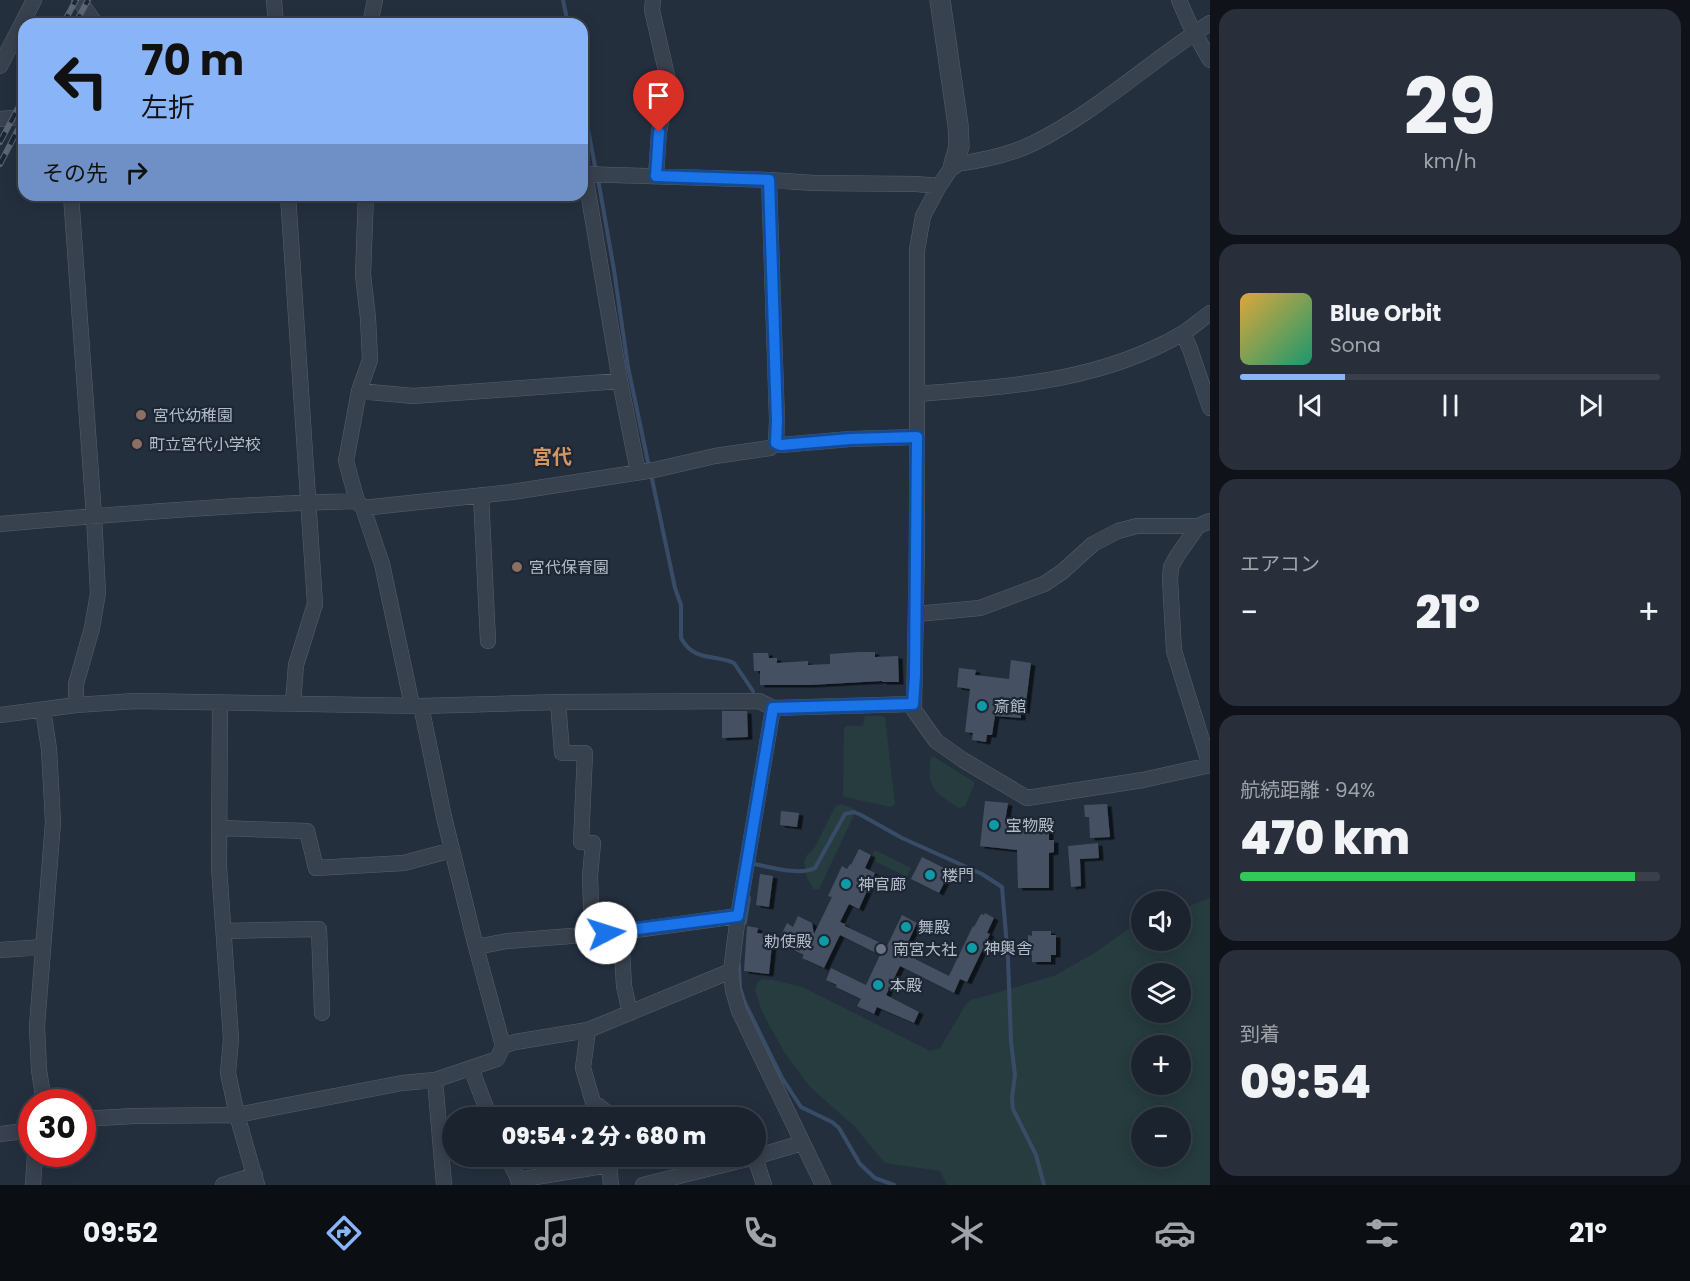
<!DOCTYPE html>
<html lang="ja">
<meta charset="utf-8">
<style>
:root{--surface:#1b232e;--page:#282f3a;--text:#f1f3f6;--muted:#a0a4aa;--line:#39404a;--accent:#8ab4f8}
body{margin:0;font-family:Poppins,"Noto Sans JP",sans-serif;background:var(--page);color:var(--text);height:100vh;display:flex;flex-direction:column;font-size:22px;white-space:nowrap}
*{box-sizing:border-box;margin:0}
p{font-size:20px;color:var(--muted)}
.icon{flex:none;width:33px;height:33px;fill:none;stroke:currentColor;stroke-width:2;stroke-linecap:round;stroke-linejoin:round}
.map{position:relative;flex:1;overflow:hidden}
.panel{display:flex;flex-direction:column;gap:9px;padding:9px;background:#0f1319;width:480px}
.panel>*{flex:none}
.top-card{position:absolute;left:18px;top:18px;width:570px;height:183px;border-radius:18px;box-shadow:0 3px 15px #0003,0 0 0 2px var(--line);background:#8ab4f8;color:#111;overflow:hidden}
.tools{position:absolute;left:1131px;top:891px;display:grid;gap:12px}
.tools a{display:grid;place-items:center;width:60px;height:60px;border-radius:50%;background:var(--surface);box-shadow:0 3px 15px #0003,0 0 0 2px var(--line);font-size:30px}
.speed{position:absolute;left:18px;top:1089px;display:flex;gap:12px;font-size:30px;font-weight:700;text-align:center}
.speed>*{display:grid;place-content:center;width:78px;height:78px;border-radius:50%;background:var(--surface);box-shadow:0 3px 15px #0003,0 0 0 2px var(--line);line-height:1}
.speed .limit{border:9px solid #d22;background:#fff;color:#111}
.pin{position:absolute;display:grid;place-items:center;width:51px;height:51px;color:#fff;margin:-62px -26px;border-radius:50% 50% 50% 0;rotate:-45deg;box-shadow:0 0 6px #0007}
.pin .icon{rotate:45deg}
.me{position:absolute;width:66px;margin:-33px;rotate:85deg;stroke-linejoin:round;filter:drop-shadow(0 0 4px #0008)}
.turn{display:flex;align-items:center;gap:21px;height:126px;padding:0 24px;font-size:27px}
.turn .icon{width:78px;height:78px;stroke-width:2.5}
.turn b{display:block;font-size:42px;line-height:51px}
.then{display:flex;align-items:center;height:57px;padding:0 24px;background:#0003;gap:12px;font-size:22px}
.big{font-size:45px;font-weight:800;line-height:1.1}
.panel .widget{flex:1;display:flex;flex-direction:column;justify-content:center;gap:9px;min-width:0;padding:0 21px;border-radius:18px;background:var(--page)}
.panel .dial{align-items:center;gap:0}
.dial b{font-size:78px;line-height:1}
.song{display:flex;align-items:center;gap:18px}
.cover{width:72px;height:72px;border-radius:9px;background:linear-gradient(135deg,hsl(40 70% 55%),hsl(160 70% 35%))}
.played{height:6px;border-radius:3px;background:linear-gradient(90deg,var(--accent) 25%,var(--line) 25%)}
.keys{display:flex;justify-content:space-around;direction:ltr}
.heat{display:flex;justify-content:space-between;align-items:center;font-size:33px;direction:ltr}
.charge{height:9px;border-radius:4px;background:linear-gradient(90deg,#34c759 94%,var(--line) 0)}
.trip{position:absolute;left:442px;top:1107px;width:324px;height:60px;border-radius:30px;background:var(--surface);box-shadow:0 3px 15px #0003,0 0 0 2px var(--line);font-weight:800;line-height:60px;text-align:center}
.menu{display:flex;height:96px;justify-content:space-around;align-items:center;background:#0b0e12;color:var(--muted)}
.menu .icon{width:42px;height:42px}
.menu .current{color:var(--accent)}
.menu b{font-size:27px;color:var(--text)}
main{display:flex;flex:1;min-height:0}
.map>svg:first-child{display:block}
.green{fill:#263c3f;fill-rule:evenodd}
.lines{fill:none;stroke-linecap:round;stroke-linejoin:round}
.stream{stroke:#394c67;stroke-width:4}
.building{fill:#455162;filter:url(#shadow)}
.minor-casing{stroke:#565f6c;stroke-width:16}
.tertiary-casing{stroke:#565f6c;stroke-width:21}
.minor{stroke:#38414e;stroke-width:15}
.tertiary{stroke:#38414e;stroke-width:20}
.rail-casing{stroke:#5a6575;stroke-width:6}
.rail{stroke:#1d2633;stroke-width:4;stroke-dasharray:11;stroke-linecap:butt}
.route-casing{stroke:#114b97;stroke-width:15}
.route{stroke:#1a73e8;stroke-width:10}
.education-dot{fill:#8d6e63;stroke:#1d2633;stroke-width:2}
.culture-dot{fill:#0f9aa8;stroke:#1d2633;stroke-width:2}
.worship-dot{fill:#6b7280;stroke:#1d2633;stroke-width:2}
.labels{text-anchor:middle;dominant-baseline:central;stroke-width:4.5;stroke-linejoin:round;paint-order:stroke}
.poi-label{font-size:16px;fill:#b4bcc9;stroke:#1d2633;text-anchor:start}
.quarter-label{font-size:20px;font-weight:bold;fill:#d59563;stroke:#1d2633}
</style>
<main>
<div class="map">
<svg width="1210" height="1185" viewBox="0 0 1210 1185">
<defs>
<filter id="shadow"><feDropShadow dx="4.5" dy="2.5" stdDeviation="0" flood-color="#0009"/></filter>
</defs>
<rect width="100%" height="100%" fill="#242f3e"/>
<path class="green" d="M 865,716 L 883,716 L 885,718 L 895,804 L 891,807 L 845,797 L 843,795 L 844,728 L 846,726 L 863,726 Z
M 933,756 L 974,782 L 974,785 L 965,806 L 960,808 L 957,807 C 934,792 926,787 931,757 Z
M 841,804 L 855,809 L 854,815 L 819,889 L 814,889 L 807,878 L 804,861 L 807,855 L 814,849 L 835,807 Z
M 875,850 L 911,868 L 907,877 L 870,859 Z
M 1210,898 L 1210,1185 L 947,1185 L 940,1171 L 885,1163 L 854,1126 L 810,1087 L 784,1052 L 762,1012 L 755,990 L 757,983 L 762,979 L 774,980 L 802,987 L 930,1051 L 940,1048 L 966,1004 L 971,1000 L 1054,976 L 1096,952 L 1133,926 L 1141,923 L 1142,940 L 1180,940 L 1181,909 ZM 1142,974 L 1180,974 L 1180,1012 L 1142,1012 ZM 1142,1046 L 1180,1046 L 1180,1084 L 1142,1084 ZM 1142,1118 L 1180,1118 L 1180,1156 L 1142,1156 Z"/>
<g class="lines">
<path class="stream" d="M 563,0 L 568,24
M 582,96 L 596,172
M 598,179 L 614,270 L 628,367 L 649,467
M 651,474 L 675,588 L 681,605 L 681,638 C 694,662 714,654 734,663 L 753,691
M 754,864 C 770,867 800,876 815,868 L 845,814 L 854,812 L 861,815 L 902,838 L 982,874 L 1002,887 L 1008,959 L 1011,1041 L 1015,1075 L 1012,1098 L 1013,1109 L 1036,1155 L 1044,1185
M 745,923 L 749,898
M 739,964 L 740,988 L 745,1003 L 782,1078 L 801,1107 L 832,1122 L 839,1128 L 860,1164 L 875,1178 L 894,1185"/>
</g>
<path class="building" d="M 859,652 L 875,652 L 875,657 L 898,656 L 899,682 L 882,682 L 882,681 L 810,685 L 760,685 L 760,671 L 754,671 L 753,653 L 768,653 L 769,658 L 777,658 L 777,663 L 808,661 L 808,665 L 830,664 L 830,654 Z
M 1011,660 L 1031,663 L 1025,711 L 1021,711 L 1021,718 L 995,716 L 992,735 L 987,735 L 986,742 L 972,740 L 973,733 L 965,732 L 970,689 L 957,687 L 959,668 L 976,670 L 975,675 L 1009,679 Z
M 722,711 L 747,711 L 748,737 L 722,738 Z
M 985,801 L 1008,803 L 1005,823 L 1049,822 L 1049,840 L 1054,840 L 1054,852 L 1049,853 L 1049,888 L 1018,888 L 1017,850 L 980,846 Z
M 1107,804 L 1110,837 L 1090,838 L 1089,817 L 1085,817 L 1084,805 Z
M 781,811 L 799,813 L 797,827 L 780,825 Z
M 1098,843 L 1099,858 L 1080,859 L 1081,886 L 1071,887 L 1068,846 Z
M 859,849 L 871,855 L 865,868 L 875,873 L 859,909 L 849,904 L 840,922 L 845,924 L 845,926 L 887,946 L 902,915 L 917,923 L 903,953 L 949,976 L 973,926 L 974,927 L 981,914 L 984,915 L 985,913 L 994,918 L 987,933 L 990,934 L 967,982 L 960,979 L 954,993 L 900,966 L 886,995 L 919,1012 L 914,1023 L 877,1007 L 874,1014 L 857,1006 L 861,999 L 836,987 L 837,985 L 826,980 L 831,968 L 866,985 L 880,955 L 840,935 L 824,968 L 802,958 L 804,955 L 778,942 L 787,923 L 793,927 L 798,916 L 812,923 L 814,934 L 832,897 L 828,896 L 842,866 L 847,869 L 850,864 L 851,865 Z
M 922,857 L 950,871 L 939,893 L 911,879 Z
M 760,874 L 773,876 L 769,907 L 756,905 Z
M 747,926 L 758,928 L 757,933 L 773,935 L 769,974 L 744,971 Z
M 1032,931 L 1051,931 L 1051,935 L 1056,935 L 1056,955 L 1051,955 L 1051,962 L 1032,962 L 1032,955 L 1028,955 L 1028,935 L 1032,936 Z"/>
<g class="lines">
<defs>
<path id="minor" d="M 79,0 L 96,24
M 274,0 L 276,24
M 653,0 L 652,10 L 669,84 L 659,132 L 656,176
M 1179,0 L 1190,25 L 1210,60
M 1210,23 C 1150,61 1098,111 1034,143 C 1009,155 981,161 954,164 L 939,186 L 923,216 L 917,250 L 917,547 L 914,710 L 936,741 L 963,760 L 1027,798 L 1143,780 L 1210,765
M 370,24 L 375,0
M 0,66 L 34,0
M 0,119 L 24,117
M 582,174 L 769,180 L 814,183 L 916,184 L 939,186
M 585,174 L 620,381 L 638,472
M 71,195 L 94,516 L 98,593 L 92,628 L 76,684 L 76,705
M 288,195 L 315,604 L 296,665 L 293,703
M 1183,333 L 1190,349 L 1210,408
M 359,391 L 413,396 L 620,381
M 918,394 C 1011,386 1097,382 1180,335 C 1191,329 1200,320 1210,313
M 776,443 L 781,445 L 850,439 L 917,437
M 481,495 L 488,641
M 357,501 L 346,461 L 359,391 L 370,360 L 368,318 L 363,275 L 366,195
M 363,508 L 512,492 L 654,470 L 715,456 L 770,448 L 776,443 L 777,420 L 769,180
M 0,524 C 118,514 238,504 357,501 L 363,508 L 382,564 L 412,705
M 916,614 L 980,608 L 1044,584 L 1062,572 L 1093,544 L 1118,531 L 1137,526 L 1198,526
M 558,702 L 562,753 L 585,753 L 581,842 L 593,843 L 590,876 L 592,934
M 220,703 L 219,867 L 231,1039 L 228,1073 L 237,1115 L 257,1185
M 421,706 L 444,817 L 476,947 L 503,1046
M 773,708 L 738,916 L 731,971 L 733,990 L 739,1011 L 823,1185
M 43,710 L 49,749 L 53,822 L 37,1026 L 39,1070 L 44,1102
M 0,715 L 76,705 L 135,701 L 421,706 L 558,702 L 759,701 L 773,708 L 913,704
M 1210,766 L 1174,651 L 1170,579 L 1171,567 L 1177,556 L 1198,526 L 1210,521
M 220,828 L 307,831 L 316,868 L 404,863 L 452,850
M 224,931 L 319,929 L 322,1013
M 621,932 L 624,986 L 630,1013
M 476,947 L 507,941 L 621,932 L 738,916
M 0,950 L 43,947
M 588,1030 L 583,1068 L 593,1102 L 605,1111 L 605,1118
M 471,1068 L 490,1118
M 435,1080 L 444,1185
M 82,1119 L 134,1116 L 237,1115 L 402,1083 L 435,1080 L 497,1059 L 503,1046 L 515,1042 L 588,1030 L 731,971
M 0,1134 L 32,1130
M 507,1156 L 521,1185
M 608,1156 L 611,1185
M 518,1180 L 609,1165
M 33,1185 L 35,1154
M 223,1185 L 255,1175
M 643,1185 L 755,1157
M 764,1185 L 755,1157 L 802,1143"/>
<path id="tertiary" d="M 940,0 L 958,125 L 959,146 L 954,164"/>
</defs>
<use href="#minor" class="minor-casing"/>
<use href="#tertiary" class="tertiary-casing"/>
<use href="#minor" class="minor"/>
<use href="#tertiary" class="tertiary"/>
<defs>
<path id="rail" d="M 63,24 L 76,0
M 75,24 L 88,0
M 0,142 L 24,97
M 0,164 L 24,118"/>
</defs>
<use href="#rail" class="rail-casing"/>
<use href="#rail" class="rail"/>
</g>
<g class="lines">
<defs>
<path id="route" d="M 606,933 L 738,916 L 773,708 L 913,704 L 915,676 L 917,437 L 850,439 L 781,445 L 776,443 L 777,420 L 769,180 L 656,176 L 659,132"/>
</defs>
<use href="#route" class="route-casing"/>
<use href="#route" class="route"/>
</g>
<g class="education-dot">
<circle cx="141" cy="415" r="6"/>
<circle cx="137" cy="444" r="6"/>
<circle cx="517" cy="567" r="6"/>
</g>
<g class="culture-dot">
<circle cx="982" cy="706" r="6"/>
<circle cx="994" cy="825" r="6"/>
<circle cx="930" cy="875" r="6"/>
<circle cx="846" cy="884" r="6"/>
<circle cx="906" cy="927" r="6"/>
<circle cx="824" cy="941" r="6"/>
<circle cx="972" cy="948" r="6"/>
<circle cx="878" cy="985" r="6"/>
</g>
<circle class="worship-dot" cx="881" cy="949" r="6"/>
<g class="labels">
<g class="poi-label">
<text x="153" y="415">宮代幼稚園</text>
<text x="149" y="444">町立宮代小学校</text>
<text x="529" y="567">宮代保育園</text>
<text x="994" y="706">斎館</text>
<text x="1006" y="825">宝物殿</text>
<text x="942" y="875">楼門</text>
<text x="858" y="884">神官廊</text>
<text x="918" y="927">舞殿</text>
<text x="812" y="941" text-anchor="end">勅使殿</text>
<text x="984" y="948">神輿舎</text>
<text x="893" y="949">南宮大社</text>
<text x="890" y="985">本殿</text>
</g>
<g class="quarter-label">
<text x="552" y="457">宮代</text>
</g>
</g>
</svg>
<div class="tools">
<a><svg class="icon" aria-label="sound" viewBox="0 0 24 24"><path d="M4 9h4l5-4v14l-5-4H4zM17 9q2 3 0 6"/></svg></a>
<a><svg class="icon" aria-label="layers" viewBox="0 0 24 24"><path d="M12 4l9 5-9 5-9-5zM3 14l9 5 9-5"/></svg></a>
<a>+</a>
<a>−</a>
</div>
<div class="speed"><div class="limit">30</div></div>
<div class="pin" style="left:659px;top:132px;background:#d93025"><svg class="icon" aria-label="arrive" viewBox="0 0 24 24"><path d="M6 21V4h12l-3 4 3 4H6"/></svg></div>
<svg class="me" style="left:606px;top:933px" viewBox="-20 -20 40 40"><circle r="19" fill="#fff"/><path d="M0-13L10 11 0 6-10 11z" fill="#1a73e8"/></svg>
<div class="trip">09:54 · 2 分 · 680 m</div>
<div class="top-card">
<div class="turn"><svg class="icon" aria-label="left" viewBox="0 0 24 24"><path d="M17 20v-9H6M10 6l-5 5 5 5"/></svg><div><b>70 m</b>左折</div></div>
<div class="then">その先<svg class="icon" aria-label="right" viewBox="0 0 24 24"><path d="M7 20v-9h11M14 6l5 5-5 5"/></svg></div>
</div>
</div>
<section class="panel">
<div class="widget dial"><b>29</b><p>km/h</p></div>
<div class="widget">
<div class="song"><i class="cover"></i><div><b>Blue Orbit</b><p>Sona</p></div></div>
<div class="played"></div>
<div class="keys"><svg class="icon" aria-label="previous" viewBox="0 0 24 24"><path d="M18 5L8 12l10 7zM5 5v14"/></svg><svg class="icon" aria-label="pause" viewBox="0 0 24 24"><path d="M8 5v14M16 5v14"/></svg><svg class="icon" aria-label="next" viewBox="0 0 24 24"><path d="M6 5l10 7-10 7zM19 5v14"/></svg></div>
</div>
<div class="widget"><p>エアコン</p>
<div class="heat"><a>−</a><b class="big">21°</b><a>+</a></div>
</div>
<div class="widget"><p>航続距離 · 94%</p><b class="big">470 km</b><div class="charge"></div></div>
<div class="widget"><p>到着</p><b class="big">09:54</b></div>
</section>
</main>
<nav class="menu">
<b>09:52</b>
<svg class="icon current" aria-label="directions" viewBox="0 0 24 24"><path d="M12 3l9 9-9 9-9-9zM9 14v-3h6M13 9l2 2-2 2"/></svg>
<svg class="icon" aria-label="music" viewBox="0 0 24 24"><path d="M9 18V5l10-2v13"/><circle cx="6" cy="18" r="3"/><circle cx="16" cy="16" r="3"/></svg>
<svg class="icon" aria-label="phone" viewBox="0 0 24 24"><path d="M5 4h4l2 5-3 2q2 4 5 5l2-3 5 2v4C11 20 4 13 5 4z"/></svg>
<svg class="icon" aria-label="climate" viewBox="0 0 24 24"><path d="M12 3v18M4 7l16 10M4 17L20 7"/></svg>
<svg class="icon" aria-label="car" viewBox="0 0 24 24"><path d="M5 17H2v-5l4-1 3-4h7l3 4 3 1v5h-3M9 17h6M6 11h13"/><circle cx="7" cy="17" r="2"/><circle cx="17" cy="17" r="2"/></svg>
<svg class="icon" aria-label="filters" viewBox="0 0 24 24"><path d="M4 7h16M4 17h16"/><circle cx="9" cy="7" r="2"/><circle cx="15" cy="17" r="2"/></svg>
<b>21°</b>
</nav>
